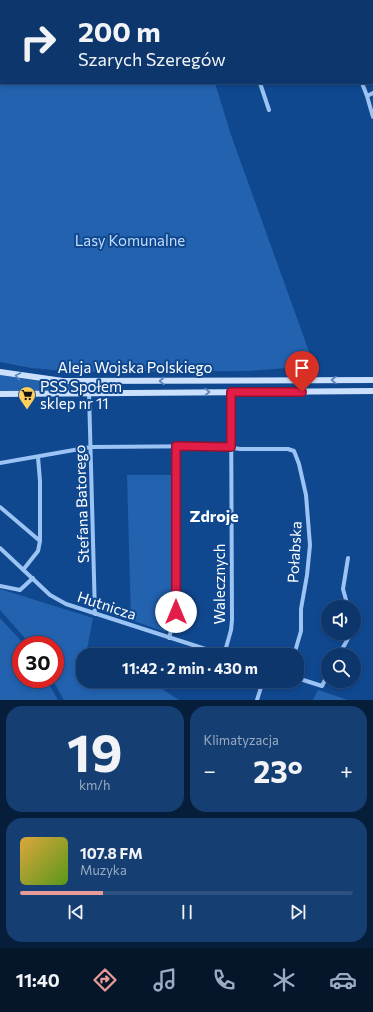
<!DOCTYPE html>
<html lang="pl">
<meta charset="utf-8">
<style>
:root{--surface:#0c366c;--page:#153e72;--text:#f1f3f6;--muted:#9aabc2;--line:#2c507f;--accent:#e69b98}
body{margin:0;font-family:Commissioner,sans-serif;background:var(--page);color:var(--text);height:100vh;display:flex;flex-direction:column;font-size:15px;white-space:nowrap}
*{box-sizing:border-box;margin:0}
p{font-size:13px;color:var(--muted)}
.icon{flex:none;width:22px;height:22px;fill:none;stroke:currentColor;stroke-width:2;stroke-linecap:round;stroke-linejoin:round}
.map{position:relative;height:700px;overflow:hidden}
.panel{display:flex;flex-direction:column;gap:6px;padding:6px;background:#071e3b;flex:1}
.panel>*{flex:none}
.hud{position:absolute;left:0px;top:0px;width:373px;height:84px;box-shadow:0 2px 6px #0003,0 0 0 1px var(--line);background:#0c366c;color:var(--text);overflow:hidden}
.controls{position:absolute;left:321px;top:600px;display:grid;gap:8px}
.controls a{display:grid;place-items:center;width:40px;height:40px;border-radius:50%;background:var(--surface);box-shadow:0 2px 6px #0003,0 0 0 1px var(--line);font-size:20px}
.speed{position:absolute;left:12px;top:636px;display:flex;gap:8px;font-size:20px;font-weight:700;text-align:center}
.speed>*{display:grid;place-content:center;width:52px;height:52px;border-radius:50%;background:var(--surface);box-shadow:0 2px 6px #0003,0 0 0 1px var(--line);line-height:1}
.speed .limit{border:6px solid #d22;background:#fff;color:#111}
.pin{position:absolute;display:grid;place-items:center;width:34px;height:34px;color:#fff;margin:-41px -17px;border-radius:50% 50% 50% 0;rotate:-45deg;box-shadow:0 0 4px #0007}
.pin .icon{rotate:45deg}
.me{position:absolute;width:44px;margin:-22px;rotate:0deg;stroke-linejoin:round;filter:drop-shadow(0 0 3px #0008)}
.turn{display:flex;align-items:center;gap:14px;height:84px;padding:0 12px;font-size:18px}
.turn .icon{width:52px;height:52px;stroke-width:2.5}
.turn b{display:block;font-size:28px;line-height:34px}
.big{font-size:30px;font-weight:700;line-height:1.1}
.panel .tile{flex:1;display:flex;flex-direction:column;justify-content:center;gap:6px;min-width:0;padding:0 14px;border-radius:16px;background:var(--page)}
.panel .dial{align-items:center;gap:0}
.dial b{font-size:52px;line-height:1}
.song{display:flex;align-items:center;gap:12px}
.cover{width:48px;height:48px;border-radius:6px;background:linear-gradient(135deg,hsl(40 70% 55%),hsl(90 70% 35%))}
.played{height:4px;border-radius:2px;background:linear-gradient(90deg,var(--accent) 25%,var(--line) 25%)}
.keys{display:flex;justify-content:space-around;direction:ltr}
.heat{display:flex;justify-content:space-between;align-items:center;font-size:22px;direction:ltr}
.panel .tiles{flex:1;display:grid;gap:6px;grid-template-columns:1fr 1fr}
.tile:last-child{grid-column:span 2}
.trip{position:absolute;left:76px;top:648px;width:228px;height:40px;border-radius:16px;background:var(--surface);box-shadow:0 2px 6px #0003,0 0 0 1px var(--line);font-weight:700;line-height:40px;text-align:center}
.menu{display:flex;height:64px;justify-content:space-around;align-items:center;background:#05162b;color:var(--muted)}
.menu .icon{width:28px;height:28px}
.menu .current{color:var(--accent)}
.menu b{font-size:18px;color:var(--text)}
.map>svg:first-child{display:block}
.green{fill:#2262af}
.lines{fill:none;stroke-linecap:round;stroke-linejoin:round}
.minor{stroke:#9bc3f3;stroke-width:4}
.secondary{stroke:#cae0fd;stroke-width:6}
.oneway{stroke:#5a85bc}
.route-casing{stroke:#92132f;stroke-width:10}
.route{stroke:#e11d48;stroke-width:7}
.labels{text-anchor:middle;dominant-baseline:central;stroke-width:4;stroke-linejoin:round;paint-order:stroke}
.park-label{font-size:15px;fill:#c2ddfd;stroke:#104890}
.street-label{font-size:15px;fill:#fff;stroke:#104890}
.poi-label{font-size:15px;fill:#fff;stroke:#104890;text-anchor:start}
.neighbourhood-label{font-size:16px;font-weight:bold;fill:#fff;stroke:#104890}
</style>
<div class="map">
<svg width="373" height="700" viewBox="0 0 373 700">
<rect width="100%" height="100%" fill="#104890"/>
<path class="green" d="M 0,0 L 189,0 L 1,1 L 1,83 L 215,83 L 231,135 L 316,371 L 287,368 L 248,371 L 75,372 L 31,368 L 0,362 Z
M 0,375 L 50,383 L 74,384 L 74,390 L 0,391 Z
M 127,475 L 173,475 L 173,614 L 170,629 L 165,632 L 131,620 Z
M 0,589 L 93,618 L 87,649 L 96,655 L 83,655 L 83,681 L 138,681 L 142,684 L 143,681 L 150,681 L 179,700 L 64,700 L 52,679 L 55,679 L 55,645 L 31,645 L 0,610 Z
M 0,618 L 25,645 L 21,645 L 21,679 L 46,679 L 58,700 L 0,700 Z
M 318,690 L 348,700 L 313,700 Z"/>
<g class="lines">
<path class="minor" d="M 330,0 L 330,1
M 322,1 L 325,0
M 260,83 L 269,110
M 362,83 L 367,96
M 373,93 L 367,96 L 373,117
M 89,393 L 95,614
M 0,463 L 91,447 L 221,446 L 240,449 L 288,449 L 294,451 L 299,464 L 306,495 L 310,545 L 307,575 L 301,609 L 301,631 L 294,655
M 0,507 L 40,541
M 0,548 L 50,595 L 66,604 L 224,655
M 23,570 L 38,551 L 40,541 L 40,481 L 38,457
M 0,586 L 20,590 L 33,578
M 348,607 L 343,589 L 348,558
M 169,638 L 176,612 L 176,446
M 224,655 L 231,630 L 232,620 L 231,392
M 339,655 L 351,633
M 297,678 L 322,686 L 328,674
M 257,700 L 263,681"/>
<path class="secondary" d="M 0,372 L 63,381 L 373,380
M 0,394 L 373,391"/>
</g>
<defs><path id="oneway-chevron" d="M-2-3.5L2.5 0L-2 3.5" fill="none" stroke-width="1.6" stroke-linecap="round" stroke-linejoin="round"/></defs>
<g class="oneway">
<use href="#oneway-chevron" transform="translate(18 376) rotate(-169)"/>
<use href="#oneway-chevron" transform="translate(334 380) rotate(180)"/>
<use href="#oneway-chevron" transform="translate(162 381) rotate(180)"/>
<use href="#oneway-chevron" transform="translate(207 392)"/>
</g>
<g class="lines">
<defs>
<path id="route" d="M 176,612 L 176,446 L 231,447 L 231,392 L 302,392"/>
</defs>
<use href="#route" class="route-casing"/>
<use href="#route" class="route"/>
</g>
<defs>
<symbol id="supermarket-pin" viewBox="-11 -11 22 30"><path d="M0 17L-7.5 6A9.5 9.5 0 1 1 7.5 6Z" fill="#ffcf5c" stroke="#104890"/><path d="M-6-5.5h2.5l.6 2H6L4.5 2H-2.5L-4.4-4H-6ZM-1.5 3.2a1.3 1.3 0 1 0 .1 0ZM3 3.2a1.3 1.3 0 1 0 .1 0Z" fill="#111"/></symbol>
</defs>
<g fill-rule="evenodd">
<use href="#supermarket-pin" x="17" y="385" width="20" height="27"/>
</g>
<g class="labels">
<g class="park-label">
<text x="130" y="240">Lasy Komunalne</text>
</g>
<g class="street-label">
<text x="135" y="367">Aleja Wojska Polskiego</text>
<text transform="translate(81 504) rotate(-92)">Stefana Batorego</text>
<text transform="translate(294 552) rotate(-87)">Połabska</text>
<text transform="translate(219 584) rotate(-90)">Walecznych</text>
<text transform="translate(107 605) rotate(18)">Hutnicza</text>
</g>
<g class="poi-label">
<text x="40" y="386">PSS Społem<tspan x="40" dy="17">sklep nr 11</tspan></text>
</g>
<g class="neighbourhood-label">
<text x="214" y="515">Zdroje</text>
</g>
</g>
</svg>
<div class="controls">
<a><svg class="icon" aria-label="sound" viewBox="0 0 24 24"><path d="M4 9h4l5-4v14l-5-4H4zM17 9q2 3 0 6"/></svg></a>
<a><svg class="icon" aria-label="search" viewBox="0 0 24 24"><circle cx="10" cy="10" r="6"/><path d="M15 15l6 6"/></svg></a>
</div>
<div class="speed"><div class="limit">30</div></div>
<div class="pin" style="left:302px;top:392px;background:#d93025"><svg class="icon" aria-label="arrive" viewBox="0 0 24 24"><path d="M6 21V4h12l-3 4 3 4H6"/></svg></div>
<svg class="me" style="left:176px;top:612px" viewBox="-20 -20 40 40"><circle r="19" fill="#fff"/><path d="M0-13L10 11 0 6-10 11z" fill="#e11d48"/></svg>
<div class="trip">11:42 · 2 min · 430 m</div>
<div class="hud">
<div class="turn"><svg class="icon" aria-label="right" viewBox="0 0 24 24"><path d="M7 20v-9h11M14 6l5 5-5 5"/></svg><div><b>200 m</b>Szarych Szeregów</div></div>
</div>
</div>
<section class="panel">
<div class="tiles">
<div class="tile dial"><b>19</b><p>km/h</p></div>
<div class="tile"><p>Klimatyzacja</p>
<div class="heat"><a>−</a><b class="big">23°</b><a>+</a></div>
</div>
<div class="tile">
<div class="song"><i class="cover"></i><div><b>107.8 FM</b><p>Muzyka</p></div></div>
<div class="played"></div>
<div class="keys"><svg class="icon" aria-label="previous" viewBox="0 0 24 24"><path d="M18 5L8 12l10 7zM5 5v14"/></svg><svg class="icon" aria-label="pause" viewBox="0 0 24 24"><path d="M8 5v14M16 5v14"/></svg><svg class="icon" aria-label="next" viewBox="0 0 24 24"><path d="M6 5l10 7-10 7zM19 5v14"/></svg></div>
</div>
</div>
</section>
<nav class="menu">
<b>11:40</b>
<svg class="icon current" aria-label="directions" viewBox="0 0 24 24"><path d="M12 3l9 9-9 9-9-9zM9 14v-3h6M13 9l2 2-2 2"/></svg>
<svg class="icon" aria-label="music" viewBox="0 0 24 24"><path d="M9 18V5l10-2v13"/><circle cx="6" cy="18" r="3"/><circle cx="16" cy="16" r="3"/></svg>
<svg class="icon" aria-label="phone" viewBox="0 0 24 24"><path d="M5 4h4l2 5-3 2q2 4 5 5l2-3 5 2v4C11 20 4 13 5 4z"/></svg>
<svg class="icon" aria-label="climate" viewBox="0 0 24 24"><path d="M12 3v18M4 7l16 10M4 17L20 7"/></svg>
<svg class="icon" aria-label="car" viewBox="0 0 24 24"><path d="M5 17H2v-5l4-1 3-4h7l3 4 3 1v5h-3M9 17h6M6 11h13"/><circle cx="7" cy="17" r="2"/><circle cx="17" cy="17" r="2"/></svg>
</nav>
